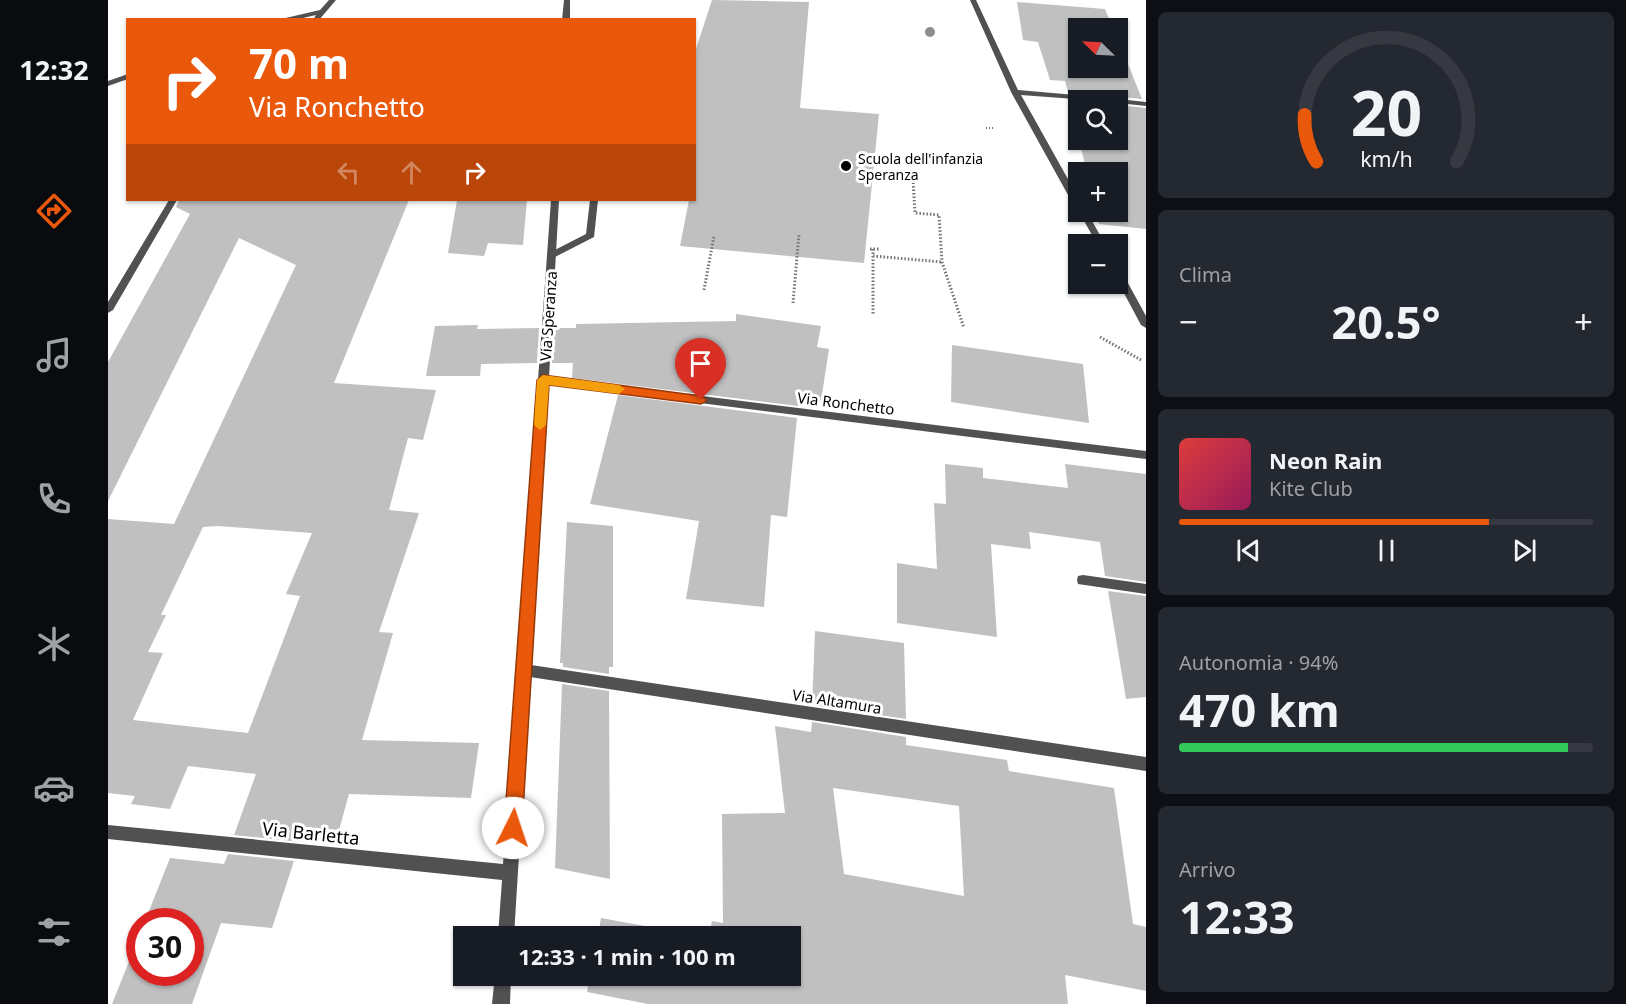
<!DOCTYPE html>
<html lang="it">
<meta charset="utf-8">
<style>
:root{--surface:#171b24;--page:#242831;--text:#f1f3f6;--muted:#9ea1a6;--line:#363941;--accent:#ea580c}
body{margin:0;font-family:"Noto Sans",sans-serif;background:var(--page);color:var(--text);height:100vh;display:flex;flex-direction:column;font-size:22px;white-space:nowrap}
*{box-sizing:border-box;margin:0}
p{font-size:20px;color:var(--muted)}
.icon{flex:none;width:33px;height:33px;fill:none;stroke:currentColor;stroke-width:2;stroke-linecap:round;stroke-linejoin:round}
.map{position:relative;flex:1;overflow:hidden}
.panel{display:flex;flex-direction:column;gap:12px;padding:12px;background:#0d0f14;width:480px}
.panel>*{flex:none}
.hud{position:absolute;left:18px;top:18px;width:570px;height:183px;border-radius:0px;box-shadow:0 2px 4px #0004;background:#ea580c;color:#fff;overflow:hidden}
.needle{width:39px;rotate:294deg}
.controls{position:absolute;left:960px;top:18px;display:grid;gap:12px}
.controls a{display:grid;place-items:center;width:60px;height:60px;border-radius:0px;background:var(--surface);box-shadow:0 2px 4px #0004;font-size:30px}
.speed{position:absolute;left:18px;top:908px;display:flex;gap:12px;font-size:30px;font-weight:700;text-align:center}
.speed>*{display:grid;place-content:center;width:78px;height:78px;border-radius:50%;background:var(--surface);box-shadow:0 2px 4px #0004;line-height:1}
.speed .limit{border:9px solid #d22;background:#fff;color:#111}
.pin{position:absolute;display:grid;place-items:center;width:51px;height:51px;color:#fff;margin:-62px -26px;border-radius:50% 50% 50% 0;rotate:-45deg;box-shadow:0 0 6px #0007}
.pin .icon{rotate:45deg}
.me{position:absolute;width:66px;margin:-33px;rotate:4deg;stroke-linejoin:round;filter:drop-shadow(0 0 4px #0008)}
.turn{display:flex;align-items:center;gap:21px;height:126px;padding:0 24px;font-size:27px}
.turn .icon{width:78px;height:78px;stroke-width:2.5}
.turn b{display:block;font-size:42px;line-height:51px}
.lanes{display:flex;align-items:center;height:57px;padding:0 24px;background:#0003;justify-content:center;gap:30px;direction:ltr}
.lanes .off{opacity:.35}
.big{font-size:45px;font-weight:700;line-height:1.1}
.panel .card{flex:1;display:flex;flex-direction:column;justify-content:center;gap:9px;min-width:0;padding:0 21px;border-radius:9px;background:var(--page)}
.panel .dial{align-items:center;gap:0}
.dial svg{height:156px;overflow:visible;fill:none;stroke:var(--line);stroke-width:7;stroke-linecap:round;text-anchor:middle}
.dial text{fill:var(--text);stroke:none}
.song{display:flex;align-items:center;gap:18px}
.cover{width:72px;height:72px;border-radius:9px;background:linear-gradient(135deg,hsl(0 70% 55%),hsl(330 70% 35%))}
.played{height:6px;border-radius:3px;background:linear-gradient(90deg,var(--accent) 75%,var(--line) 75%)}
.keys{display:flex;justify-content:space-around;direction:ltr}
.heat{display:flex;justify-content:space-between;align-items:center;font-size:33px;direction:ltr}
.charge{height:9px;border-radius:4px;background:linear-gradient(90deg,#34c759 94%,var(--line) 0)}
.trip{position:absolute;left:345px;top:926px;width:348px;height:60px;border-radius:0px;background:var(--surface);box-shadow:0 2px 4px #0004;font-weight:700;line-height:60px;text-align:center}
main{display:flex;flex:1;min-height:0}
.tab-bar{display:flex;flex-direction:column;width:108px;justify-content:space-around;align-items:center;background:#090b0e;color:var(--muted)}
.tab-bar .icon{width:42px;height:42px}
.tab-bar .current{color:var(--accent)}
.tab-bar b{font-size:27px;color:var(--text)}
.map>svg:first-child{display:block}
.building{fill:#c0c0c0;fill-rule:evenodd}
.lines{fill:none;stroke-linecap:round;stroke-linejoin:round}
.path-far1{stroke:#737373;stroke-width:2;stroke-dasharray:1 2;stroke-linecap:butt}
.path{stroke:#737373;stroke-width:3;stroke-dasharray:1.5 2;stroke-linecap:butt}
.lane{fill:#515151;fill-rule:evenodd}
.street{fill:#515151;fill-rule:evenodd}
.tree{fill:#8d8d8d}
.route{fill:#ea580c;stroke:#983908;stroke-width:1.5}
.slow{fill:#f59e0b}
.poi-dot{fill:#000;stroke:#fff;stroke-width:2}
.labels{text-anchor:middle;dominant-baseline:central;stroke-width:6;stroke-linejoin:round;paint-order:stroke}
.far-poi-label{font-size:14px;fill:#000;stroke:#fff;text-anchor:start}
.street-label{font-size:15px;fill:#000;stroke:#fff}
.near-street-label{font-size:18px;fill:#000;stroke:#fff}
</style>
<main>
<nav class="tab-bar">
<b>12:32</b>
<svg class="icon current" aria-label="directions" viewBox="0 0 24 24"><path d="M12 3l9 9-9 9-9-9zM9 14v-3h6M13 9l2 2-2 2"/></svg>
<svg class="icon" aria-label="music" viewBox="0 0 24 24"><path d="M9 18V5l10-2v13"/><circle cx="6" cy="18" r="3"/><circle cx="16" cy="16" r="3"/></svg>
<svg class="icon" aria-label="phone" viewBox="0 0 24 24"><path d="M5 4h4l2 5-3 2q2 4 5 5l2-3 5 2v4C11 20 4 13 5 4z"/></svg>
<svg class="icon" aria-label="climate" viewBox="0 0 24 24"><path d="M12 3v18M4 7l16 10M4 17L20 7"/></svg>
<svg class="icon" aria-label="car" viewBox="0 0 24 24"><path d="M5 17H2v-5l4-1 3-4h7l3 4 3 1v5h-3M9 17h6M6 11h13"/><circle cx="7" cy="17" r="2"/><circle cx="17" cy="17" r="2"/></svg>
<svg class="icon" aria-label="filters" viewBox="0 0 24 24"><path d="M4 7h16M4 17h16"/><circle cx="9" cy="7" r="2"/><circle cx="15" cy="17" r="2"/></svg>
</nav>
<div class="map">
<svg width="1038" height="1004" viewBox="0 0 1038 1004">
<rect width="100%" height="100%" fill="#fff"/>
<path class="building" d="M 604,0 L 701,2 L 692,108 L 771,114 L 756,263 L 572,246 L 581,200 L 586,200 L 586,55 Z
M 909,2 L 997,9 L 1005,28 L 970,28 L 970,68 L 1010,68 L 1010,39 L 1034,99 L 960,92 L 957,81 L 942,80 L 930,42 L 915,40 Z
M 1010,105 L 1038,108 L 1038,229 L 991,224 L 988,212 L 1010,212 L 1010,172 L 979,172 L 971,140 L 1010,140 Z
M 71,200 L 301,200 L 226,383 L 328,390 L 315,440 L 300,438 L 281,510 L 311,513 L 271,632 L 285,633 L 254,740 L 371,743 L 363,798 L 241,794 L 231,830 L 197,827 L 192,842 L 126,835 L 148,774 L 80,766 L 62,809 L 23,804 L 27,796 L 0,793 L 0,519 L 66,524 L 188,265 L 131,238 L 0,501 L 0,362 L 82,214 L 68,207 ZM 109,526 L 204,533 L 178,594 L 192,596 L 140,733 L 25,720 L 55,653 L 40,652 L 58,615 L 53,615 L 95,527 Z
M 349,200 L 419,200 L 415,245 L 380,243 L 376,256 L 340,253 Z
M 628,314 L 713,326 L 709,347 L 721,349 L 713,401 L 691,398 L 690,406 L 464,378 L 465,363 L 444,363 L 446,328 L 468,328 L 468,324 L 628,321 Z
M 370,325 L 369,329 L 431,328 L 429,363 L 373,364 L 372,376 L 318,376 L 327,326 Z
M 844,345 L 975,364 L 981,423 L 843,402 Z
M 510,395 L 689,418 L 679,517 L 663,515 L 656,607 L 578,599 L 591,521 L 482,504 Z
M 837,464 L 875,468 L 875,478 L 960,488 L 957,464 L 1038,474 L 1038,582 L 997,576 L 992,542 L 921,532 L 923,549 L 883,544 L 889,637 L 789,623 L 789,563 L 829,569 L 826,503 L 838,504 Z
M 459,522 L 505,526 L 505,667 L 501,667 L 501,674 L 455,667 L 455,663 L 452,663 Z
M 1000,591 L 1038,596 L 1038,697 L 1018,699 Z
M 707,631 L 796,643 L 798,719 L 704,705 Z
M 454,684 L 501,691 L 502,879 L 447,868 Z
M 704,722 L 798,737 L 798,745 L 899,760 L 901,771 L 1006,788 L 1025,924 L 1038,927 L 1038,991 L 957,975 L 960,1004 L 540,1004 L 479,992 L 482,975 L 682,975 L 682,936 L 601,936 L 604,921 L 615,923 L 614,814 L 677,813 L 667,726 L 703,732 ZM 725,788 L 851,806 L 856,896 L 736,874 Z
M 120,854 L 186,861 L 164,928 L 113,923 L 84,1004 L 4,1004 L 32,934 L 32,972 L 82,972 L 82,921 L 37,921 L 62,858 L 116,864 Z
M 493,918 L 592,936 L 490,936 Z"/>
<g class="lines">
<path class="path-far1" d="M 878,128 L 886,128"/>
<path class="path" d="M 805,179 L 807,213 L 831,215 L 834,262 L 856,328
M 762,249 L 771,249
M 765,249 L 765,314
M 765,256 L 834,262
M 596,290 L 606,236
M 685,303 L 691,234
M 992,337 L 1033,360"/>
<path class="lane" d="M 482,200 L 490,200 L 486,237 L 447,257 L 441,257 L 441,253 L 478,234 Z
M 975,575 L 1038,584 L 1038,594 L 970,584 L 969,580 L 970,576 Z"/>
<path class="street" d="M 221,0 L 228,0 L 211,20 L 205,20 L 208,15 L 186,20 L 169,20 L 212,10 Z
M 456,0 L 462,0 L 462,20 L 454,20 Z
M 862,0 L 868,0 L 910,90 L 1002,98 L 1006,100 L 980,100 L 913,95 L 970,197 L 970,207 L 965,204 L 903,92 Z
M 20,74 L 20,79 L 0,86 L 0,81 Z
M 1010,99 L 1038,102 L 1038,106 L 1010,103 L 1010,100 L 1006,100 Z
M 61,200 L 69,200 L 5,310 L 0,313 L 0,302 Z
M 443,200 L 451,200 L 441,377 L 1038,451 L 1038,459 L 440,384 L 423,665 L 1038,757 L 1038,771 L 422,677 L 406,936 L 390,936 L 394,880 L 0,839 L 0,825 L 395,864 Z
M 971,212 L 979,212 L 997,244 L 989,244 Z
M 1010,271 L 1015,274 L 1038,316 L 1038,328 L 1033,325 L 1010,282 Z
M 387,975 L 403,975 L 402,1004 L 384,1004 Z"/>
</g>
<circle class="tree" cx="822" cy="32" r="5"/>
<path class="route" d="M 435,375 L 593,396 L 599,400 L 593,404 L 441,385 L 414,828 L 411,834 L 405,836 L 399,834 L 396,828 L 429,380 Z"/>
<path class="slow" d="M 435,375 L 511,385 L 517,389 L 511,394 L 441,385 L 438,425 L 432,430 L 426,425 L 429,380 Z"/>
<circle class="poi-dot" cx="738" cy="166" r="6"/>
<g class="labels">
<g class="far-poi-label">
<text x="750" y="158">Scuola dell'infanzia<tspan x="750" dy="16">Speranza</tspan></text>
</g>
<g class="street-label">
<text transform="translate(440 316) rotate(-86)">Via Speranza</text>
<text transform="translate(738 403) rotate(7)">Via Ronchetto</text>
<text transform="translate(729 701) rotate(9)">Via Altamura</text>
</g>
<g class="near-street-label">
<text transform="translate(203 833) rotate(6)">Via Barletta</text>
</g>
</g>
</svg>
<div class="controls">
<a><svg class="needle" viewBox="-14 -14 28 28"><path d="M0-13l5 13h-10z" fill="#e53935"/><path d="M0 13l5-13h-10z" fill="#9ea1a6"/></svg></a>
<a><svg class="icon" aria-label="search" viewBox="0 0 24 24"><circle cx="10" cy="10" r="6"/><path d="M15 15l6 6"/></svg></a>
<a>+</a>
<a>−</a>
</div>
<div class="speed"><div class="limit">30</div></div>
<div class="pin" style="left:593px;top:400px;background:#d93025"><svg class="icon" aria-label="arrive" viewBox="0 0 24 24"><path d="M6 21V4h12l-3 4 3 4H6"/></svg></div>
<svg class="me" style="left:405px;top:828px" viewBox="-20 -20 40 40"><circle r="19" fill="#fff"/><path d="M0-13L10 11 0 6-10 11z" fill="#ea580c"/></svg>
<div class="trip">12:33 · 1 min · 100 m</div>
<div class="hud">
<div class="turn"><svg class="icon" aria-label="right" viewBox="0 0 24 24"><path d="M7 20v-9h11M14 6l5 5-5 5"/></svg><div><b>70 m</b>Via Ronchetto</div></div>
<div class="lanes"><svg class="icon off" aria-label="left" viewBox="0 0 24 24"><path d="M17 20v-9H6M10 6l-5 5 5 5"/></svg><svg class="icon off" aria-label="ahead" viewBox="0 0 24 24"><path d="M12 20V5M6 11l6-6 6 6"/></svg><svg class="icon" aria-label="right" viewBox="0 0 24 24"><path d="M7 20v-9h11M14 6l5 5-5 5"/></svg></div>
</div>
</div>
<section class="panel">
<div class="card dial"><svg viewBox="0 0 100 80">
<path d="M14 69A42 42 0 1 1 86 69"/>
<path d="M14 69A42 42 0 0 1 8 45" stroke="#ea580c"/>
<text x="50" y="56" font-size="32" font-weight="700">20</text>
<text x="50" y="72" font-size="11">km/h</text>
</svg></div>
<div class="card"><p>Clima</p>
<div class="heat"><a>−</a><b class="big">20.5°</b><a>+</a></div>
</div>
<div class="card">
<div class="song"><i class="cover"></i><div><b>Neon Rain</b><p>Kite Club</p></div></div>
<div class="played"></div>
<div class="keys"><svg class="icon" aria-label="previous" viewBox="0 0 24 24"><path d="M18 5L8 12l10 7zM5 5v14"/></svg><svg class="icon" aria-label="pause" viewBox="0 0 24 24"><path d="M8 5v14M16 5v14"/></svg><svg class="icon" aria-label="next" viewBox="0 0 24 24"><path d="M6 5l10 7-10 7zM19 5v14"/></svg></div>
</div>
<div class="card"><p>Autonomia · 94%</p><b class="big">470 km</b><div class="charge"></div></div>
<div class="card"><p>Arrivo</p><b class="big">12:33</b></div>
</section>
</main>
